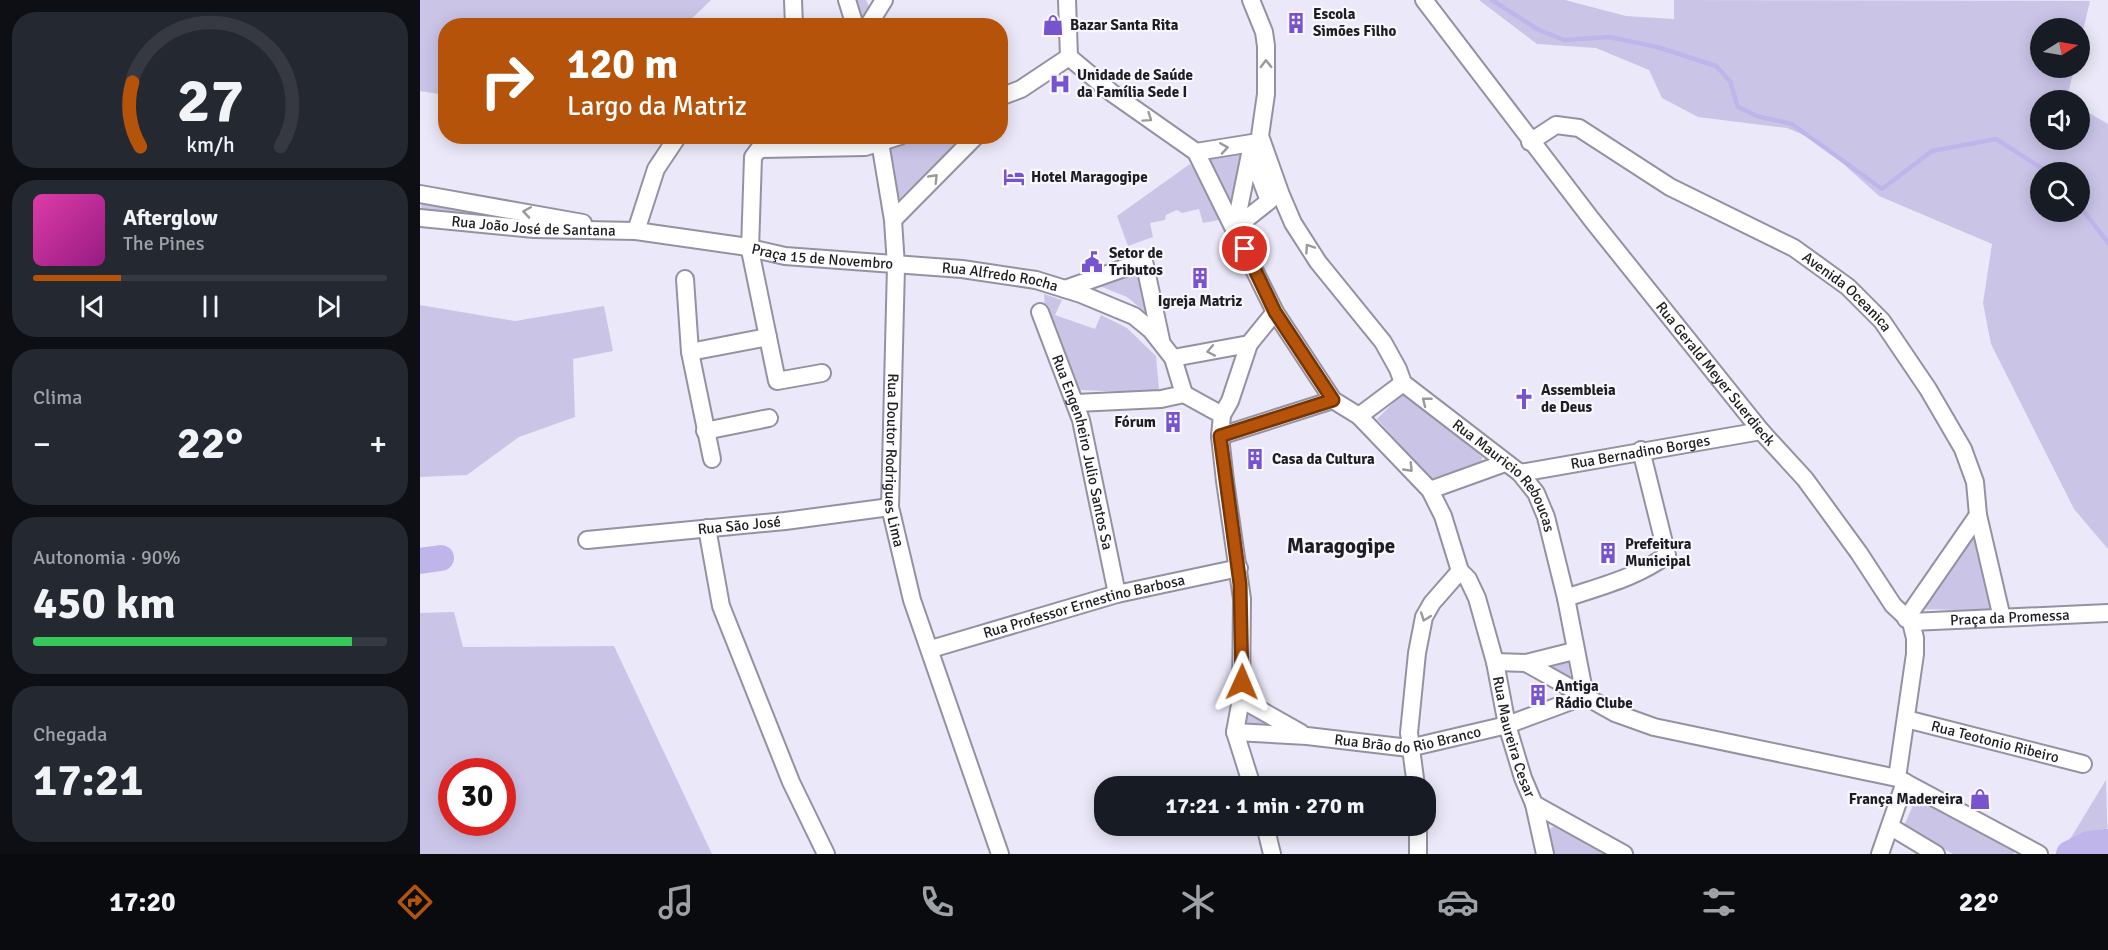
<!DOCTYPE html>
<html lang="pt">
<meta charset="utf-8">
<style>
:root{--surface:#171b24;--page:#242831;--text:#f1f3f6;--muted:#9ea1a6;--line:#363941;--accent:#b45309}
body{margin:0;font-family:Signika,sans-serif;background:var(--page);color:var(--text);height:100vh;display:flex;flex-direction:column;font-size:22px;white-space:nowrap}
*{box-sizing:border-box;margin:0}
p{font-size:20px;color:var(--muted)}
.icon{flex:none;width:33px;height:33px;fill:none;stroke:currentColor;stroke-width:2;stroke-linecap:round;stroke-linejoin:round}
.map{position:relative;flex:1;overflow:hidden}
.drawer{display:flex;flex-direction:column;gap:12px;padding:12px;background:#0d0f14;width:420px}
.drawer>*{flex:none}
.banner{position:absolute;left:18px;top:18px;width:570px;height:126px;border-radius:24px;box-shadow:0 3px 15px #0003;background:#b45309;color:#fff;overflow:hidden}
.needle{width:39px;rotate:79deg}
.controls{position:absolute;left:1610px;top:18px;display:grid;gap:12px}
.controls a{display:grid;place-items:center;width:60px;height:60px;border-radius:50%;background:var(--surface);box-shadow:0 3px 15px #0003;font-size:30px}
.speed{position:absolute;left:18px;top:758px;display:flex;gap:12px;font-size:30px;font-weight:700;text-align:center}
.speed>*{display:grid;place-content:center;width:78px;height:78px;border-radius:50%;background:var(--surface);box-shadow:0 3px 15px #0003;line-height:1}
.speed .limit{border:9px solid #d22;background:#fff;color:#111}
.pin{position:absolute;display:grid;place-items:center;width:51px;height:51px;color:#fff;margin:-26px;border:3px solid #fff;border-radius:50%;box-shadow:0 2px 6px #0007}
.me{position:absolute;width:66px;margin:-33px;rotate:1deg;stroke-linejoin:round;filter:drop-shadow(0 0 4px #0008)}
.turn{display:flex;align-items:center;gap:21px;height:126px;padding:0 30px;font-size:27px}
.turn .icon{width:78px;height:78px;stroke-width:2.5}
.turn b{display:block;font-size:42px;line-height:51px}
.big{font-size:45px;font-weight:700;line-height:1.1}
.drawer .card{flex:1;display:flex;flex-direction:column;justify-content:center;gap:9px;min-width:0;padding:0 21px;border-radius:24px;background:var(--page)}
.drawer .dial{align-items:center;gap:0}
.dial svg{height:156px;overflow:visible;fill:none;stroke:var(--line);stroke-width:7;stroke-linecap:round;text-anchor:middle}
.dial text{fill:var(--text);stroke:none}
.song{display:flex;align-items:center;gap:18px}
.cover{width:72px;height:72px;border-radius:9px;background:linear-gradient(135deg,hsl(320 70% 55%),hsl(310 70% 35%))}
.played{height:6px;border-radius:3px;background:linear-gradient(90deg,var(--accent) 25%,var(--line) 25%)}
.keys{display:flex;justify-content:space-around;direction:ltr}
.heat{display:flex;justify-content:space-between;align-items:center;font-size:33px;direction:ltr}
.charge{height:9px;border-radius:4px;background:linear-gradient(90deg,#34c759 90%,var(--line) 0)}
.trip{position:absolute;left:674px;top:776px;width:342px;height:60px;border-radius:24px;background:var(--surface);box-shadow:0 3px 15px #0003;font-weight:700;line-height:60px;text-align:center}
.menu{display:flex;height:96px;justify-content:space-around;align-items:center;background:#090b0e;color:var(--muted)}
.menu .icon{width:42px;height:42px}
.menu .current{color:var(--accent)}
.menu b{font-size:27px;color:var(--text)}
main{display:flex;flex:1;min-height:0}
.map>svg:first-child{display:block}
.green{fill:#cac5e7;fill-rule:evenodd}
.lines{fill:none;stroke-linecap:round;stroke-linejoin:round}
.stream{stroke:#bfb5ea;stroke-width:4.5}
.river{stroke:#bfb5ea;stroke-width:26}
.minor-casing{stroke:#9492a2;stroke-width:20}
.minor{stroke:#fff;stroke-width:16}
.oneway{stroke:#9a999c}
.route-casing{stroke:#753606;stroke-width:15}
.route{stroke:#b45309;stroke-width:10}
.labels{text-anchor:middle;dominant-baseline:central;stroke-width:4.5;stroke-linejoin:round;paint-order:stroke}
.poi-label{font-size:15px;font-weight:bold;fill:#1e1d23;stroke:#f8f7fe;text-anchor:start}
.street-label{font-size:15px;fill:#1e1d23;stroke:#f8f7fe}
.district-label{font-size:21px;font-weight:bold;fill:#1e1d23;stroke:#f8f7fe}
</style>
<main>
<section class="drawer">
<div class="card dial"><svg viewBox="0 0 100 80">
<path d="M14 69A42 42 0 1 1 86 69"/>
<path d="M14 69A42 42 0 0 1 10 36" stroke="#b45309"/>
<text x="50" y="56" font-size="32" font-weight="700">27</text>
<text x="50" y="72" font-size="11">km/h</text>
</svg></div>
<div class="card">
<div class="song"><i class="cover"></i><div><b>Afterglow</b><p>The Pines</p></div></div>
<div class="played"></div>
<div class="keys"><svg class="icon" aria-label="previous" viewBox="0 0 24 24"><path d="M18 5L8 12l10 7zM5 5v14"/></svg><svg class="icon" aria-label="pause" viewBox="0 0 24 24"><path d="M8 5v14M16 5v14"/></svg><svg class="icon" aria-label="next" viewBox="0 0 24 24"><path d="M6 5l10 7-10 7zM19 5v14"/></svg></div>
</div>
<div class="card"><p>Clima</p>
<div class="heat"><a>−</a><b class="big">22°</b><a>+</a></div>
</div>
<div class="card"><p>Autonomia · 90%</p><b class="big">450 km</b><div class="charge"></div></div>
<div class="card"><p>Chegada</p><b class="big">17:21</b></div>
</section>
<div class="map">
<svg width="1688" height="854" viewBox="0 0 1688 854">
<rect width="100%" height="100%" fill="#ebe8f9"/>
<path class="green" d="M 0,0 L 291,0 L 265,25 L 26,26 L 25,95 L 0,91 Z
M 433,0 L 446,0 L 451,11 L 444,21 L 439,21 Z
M 1059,0 L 1145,0 L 1206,16 L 1254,19 L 1254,0 L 1670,1 L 1659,47 L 1659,28 L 1620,28 L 1620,68 L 1654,68 L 1647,99 L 1649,100 L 1620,100 L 1620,140 L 1659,140 L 1659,107 L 1688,124 L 1688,549 L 1654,509 L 1571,344 L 1563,303 L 1572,244 L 1459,196 L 1398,141 L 1367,128 L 1278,117 L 1242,98 L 1229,70 L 1176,48 L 1117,44 ZM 1620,172 L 1659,172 L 1659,212 L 1620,212 Z
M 499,137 L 546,137 L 479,199 L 469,149 Z
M 823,150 L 812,203 L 811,203 L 788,158 Z
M 770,164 L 787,186 L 804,219 L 783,223 L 779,209 L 762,213 L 757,210 L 746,215 L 745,220 L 730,223 L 733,237 L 708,246 L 697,216 Z
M 3,199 L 131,225 L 0,210 Z
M 719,267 L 730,316 L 707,297 L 677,285 Z
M 624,294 L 642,300 L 635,315 L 675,329 L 681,315 L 707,328 L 736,356 L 739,389 L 737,393 L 658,390 L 625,311 Z
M 0,305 L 95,321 L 184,306 L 193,351 L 153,359 L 155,417 L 99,437 L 47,475 L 0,477 Z
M 984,392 L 1062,457 L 1062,461 L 1014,478 L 1009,477 L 957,419 Z
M 1555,530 L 1573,611 L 1500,609 Z
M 34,612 L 43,647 L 194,646 L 292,854 L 0,854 L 0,613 ZM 32,771 L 82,771 L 82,822 L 32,822 Z
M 1148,660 L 1151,679 L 1126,666 Z
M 829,712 L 849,722 L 851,726 L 823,724 Z
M 1686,780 L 1688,854 L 1654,854 L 1647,844 Z
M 1496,798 L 1595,851 L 1593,854 L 1533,854 L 1484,826 Z
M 1132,827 L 1136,827 L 1185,854 L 1135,854 L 1128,832 Z"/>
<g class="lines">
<path class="stream" d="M 1072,0 L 1117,29 L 1144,40 L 1189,37 L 1237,47 L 1296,66 L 1310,81 L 1318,107 L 1337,116 L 1372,124 L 1462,189 L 1512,151 L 1576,139 L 1628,172
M 1659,205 L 1688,243"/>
<path class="river" d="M 0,561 L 21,558
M 1649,854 L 1669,844 L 1688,842"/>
<defs>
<g id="minor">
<path d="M 373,0 L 374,26"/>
<path d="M 427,0 L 435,26"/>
<path d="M 647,0 L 649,57"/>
<path id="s1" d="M 831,0 L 844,32 L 846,46 L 846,94 L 840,136 L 861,195 L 873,223 L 898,262 L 963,342 L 978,369 L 983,383 L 1100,473 L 1116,493 L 1126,517 L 1146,598 L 1165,696"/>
<path id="s2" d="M 1004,0 L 1172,220 L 1341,431 L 1385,479 L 1439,553 L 1473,605 L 1491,622 L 1495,638 L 1495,654 L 1477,778"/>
<path d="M 448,26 L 464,0"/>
<path d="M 649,57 L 692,93 L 776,152 L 855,312 L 913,400 L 939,416 L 1010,490 L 1023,516 L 1040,571"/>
<path d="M 580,97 L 601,89 L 649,57"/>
<path id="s3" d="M 459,136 L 473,220 L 476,266 L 470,507 L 492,600 L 580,854"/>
<path id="s4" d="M 1110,142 L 1136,125 L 1159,128 L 1250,187 L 1374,248 L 1428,287 L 1462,321 L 1508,389 L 1543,449 L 1555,482 L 1558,515 L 1582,618"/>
<path d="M 776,152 L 832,143"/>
<path d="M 0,194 L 163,223"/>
<path id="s5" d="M 0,218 L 114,229 L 216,231 L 321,246 L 365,256 L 542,269 L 616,280 L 661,294 L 714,316 L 731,330 L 753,358 L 764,394"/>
<path d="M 473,220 L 556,136"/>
<path d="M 815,228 L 849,201 L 830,151"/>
<path d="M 815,228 L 831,149"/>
<path d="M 216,231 L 236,169 L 258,136"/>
<path d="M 265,279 L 270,352 L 292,459"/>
<path d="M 645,289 L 724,261 L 741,340"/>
<path id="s6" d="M 620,312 L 661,420 L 697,594"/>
<path d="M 270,352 L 348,337"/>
<path d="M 753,358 L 829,344 L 855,312"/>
<path d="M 402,373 L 357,381 L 330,250 L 333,157 L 339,149 L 445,147 L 480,136"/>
<path d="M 764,394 L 802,415 L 800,436 L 805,481 L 822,599 L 821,699 L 815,732 L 832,786"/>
<path d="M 656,403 L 741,399 L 764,394"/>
<path d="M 802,415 L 810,401 L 829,344"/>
<path d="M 939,416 L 983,383"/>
<path d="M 285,431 L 349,418"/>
<path d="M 800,436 L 913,400"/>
<path id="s7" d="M 1100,473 L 1341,431"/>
<path d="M 1010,490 L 1085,463"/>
<path d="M 287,528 L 301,606 L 371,782 L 406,854"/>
<path id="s8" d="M 167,540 L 365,521 L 470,507"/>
<path id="s9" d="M 1040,571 L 1048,579 L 1057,598 L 1075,662 L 1087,725 L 1103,778 L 1114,804 L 1204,854"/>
<path d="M 1146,598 C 1181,586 1218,577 1247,555 L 1221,450"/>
<path d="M 1486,619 L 1558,515"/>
<path id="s10" d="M 1491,622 L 1688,613"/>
<path id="s11" d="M 511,649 L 697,594 L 819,568"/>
<path d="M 1075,662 L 1106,663 L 1195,713 L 1234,727 L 1477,778 L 1619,854"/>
<path d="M 1106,663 L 1154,651"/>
<path d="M 821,699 L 881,733"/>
<path id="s12" d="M 1486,719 L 1663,764"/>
<path id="s13" d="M 815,732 L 887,736 L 989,748 L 1087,725 L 1165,696"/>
<path d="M 996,786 L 989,733 L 997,653 L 1004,617 L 1012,603 L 1040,571"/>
<path d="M 1114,804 L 1125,854"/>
<path d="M 845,825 L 852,854"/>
<path d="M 998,825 L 998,854"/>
<path d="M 1471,827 L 1516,854"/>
<path d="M 1460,854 L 1485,782"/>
</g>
</defs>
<use href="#minor" class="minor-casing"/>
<use href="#minor" class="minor"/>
</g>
<defs><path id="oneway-chevron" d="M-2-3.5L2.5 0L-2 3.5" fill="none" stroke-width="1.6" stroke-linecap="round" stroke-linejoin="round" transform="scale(1.5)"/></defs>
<g class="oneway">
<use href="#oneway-chevron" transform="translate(846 64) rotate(-91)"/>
<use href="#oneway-chevron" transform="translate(728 118) rotate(35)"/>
<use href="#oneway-chevron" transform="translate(804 148) rotate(-9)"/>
<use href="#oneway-chevron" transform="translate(514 178) rotate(-46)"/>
<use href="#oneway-chevron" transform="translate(107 212) rotate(-171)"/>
<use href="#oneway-chevron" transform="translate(889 248) rotate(-124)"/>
<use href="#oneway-chevron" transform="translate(791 351) rotate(169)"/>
<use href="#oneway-chevron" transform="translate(1006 401) rotate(-142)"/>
<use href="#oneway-chevron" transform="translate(989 468) rotate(46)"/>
<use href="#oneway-chevron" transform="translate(1005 617) rotate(110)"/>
</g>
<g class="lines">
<defs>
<path id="route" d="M 822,682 L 820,584 L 800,436 L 913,400 L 855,312 L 825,249"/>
</defs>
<use href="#route" class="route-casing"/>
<use href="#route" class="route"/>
</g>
<defs>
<symbol id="building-bare" viewBox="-9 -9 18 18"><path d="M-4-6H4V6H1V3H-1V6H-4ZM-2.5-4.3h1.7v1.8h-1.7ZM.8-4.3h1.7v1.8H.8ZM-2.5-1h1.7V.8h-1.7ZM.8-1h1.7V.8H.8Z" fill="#7754ce" stroke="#f8f7fe" stroke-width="2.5" paint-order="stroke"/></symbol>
<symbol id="shop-bare" viewBox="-9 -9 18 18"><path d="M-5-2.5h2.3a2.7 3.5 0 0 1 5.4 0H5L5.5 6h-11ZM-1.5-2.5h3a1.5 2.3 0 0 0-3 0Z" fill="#7754ce" stroke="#f8f7fe" stroke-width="2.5" paint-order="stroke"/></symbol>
<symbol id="hospital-bare" viewBox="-9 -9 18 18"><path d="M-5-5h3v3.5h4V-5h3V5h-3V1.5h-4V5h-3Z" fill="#7754ce" stroke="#f8f7fe" stroke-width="2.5" paint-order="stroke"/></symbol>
<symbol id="hotel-bare" viewBox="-9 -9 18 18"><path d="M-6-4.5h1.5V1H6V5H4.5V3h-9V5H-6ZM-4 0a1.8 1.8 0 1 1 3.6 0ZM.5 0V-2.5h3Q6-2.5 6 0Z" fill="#7754ce" stroke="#f8f7fe" stroke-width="2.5" paint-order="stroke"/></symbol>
<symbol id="civic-bare" viewBox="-9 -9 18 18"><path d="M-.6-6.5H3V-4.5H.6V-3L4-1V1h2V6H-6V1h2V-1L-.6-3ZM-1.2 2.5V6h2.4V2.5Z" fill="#7754ce" stroke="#f8f7fe" stroke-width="2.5" paint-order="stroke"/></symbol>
<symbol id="church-bare" viewBox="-9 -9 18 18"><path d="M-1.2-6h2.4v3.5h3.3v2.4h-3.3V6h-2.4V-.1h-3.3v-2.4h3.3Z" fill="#7754ce" stroke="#f8f7fe" stroke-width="2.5" paint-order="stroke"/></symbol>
</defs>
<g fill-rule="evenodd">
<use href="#building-bare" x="861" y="8" width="30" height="30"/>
<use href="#shop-bare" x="618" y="10" width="30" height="30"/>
<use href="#hospital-bare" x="625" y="69" width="30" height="30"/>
<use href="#hotel-bare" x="579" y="162" width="30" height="30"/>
<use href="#civic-bare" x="657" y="247" width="30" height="30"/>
<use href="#building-bare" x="765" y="263" width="30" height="30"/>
<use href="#church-bare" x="1089" y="384" width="30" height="30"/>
<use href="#building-bare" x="738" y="407" width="30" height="30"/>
<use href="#building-bare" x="820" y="444" width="30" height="30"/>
<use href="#building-bare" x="1173" y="538" width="30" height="30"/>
<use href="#building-bare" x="1103" y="680" width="30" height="30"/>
<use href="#shop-bare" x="1545" y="784" width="30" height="30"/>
</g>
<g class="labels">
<g class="poi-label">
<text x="893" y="14">Escola<tspan x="893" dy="17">Simões Filho</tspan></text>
<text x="650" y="25">Bazar Santa Rita</text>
<text x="657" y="75">Unidade de Saúde<tspan x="657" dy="17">da Família Sede I</tspan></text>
<text x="611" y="177">Hotel Maragogipe</text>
<text x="689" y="253">Setor de<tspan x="689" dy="17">Tributos</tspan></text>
<text x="780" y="301" text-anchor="middle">Igreja Matriz</text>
<text x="1121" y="390">Assembleia<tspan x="1121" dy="17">de Deus</tspan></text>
<text x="736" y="422" text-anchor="end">Fórum</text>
<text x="852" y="459">Casa da Cultura</text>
<text x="1205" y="544">Prefeitura<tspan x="1205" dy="17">Municipal</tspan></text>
<text x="1135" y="686">Antiga<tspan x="1135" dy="17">Rádio Clube</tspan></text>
<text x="1543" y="799" text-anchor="end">França Madereira</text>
</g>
<g class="street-label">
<text stroke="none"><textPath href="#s5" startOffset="114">Rua João José de Santana</textPath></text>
<text stroke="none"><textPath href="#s5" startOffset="405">Praça 15 de Novembro</textPath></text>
<text stroke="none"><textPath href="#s5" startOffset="584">Rua Alfredo Rocha</textPath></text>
<text stroke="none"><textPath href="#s4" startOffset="370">Avenida Oceanica</textPath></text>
<text stroke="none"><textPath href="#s2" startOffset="474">Rua Gerald Meyer Suerdieck</textPath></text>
<text stroke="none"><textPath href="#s6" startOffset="147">Rua Engenheiro Julio Santos Sa</textPath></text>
<text stroke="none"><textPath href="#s7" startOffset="122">Rua Bernadino Borges</textPath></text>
<text stroke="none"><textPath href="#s3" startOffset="326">Rua Doutor Rodrigues Lima</textPath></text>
<text stroke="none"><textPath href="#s1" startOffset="567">Rua Mauricio Reboucas</textPath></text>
<text stroke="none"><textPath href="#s8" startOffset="153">Rua São José</textPath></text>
<text stroke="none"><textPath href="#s11" startOffset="159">Rua Professor Ernestino Barbosa</textPath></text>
<text stroke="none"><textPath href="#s10" startOffset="99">Praça da Promessa</textPath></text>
<text stroke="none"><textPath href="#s13" startOffset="174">Rua Brão do Rio Branco</textPath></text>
<text stroke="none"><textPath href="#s9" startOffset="176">Rua Maureira Cesar</textPath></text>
<text stroke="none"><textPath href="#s12" startOffset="92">Rua Teotonio Ribeiro</textPath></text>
</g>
<g class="district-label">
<text x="921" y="546">Maragogipe</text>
</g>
</g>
</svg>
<div class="controls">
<a><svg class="needle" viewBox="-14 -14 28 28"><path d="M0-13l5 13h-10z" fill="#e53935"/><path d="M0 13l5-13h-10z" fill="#9ea1a6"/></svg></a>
<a><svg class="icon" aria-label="sound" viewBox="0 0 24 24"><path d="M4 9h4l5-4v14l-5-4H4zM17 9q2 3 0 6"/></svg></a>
<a><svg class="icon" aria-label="search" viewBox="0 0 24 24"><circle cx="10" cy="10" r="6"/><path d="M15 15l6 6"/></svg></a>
</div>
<div class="speed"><div class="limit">30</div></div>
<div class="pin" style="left:825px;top:249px;background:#d93025"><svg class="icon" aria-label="arrive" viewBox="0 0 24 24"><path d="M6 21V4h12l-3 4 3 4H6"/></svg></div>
<svg class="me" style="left:822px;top:682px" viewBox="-20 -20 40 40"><path d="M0-17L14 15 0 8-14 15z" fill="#b45309" stroke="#fff" stroke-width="4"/></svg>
<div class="trip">17:21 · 1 min · 270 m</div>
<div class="banner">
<div class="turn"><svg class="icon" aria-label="right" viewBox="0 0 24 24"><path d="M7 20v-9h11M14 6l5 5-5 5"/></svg><div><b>120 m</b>Largo da Matriz</div></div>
</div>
</div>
</main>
<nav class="menu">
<b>17:20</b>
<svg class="icon current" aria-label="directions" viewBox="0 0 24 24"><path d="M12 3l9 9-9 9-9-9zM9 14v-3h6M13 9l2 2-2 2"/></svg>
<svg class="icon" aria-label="music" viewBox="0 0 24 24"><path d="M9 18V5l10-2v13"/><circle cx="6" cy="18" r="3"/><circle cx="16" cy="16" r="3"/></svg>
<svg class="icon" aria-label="phone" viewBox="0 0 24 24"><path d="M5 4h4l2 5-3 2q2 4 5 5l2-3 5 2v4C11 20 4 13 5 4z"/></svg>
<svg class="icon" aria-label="climate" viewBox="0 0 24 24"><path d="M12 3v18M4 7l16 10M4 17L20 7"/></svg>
<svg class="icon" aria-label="car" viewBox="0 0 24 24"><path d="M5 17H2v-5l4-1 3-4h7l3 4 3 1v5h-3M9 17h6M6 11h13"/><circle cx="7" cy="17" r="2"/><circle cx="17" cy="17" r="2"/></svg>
<svg class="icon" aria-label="filters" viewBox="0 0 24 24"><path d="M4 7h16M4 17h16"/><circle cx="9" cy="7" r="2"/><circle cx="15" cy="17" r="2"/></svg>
<b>22°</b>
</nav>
